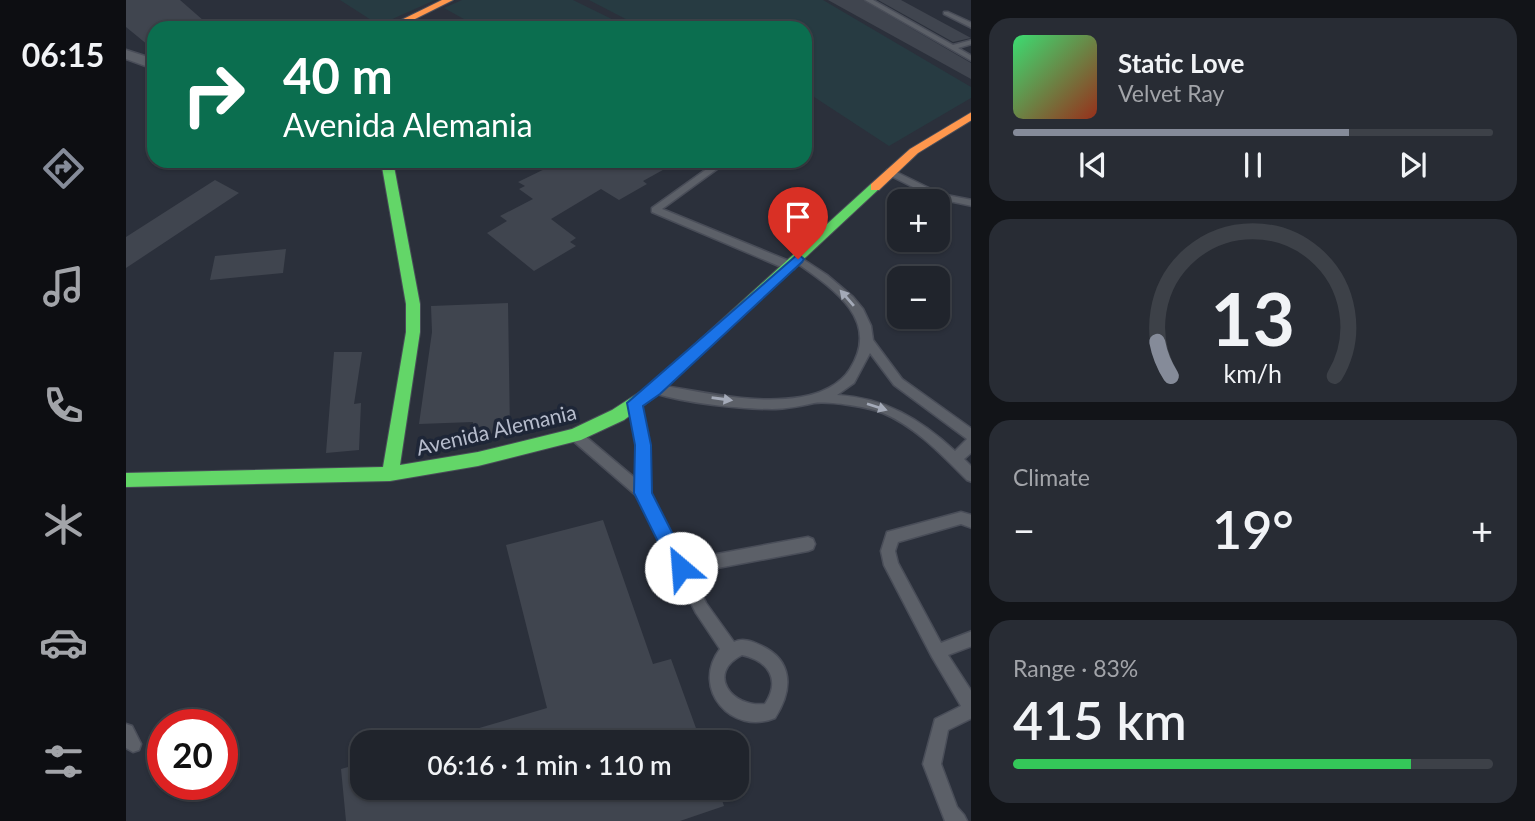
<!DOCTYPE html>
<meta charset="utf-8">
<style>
:root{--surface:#20242c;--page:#282c34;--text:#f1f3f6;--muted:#a2a4a9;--line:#3d4148;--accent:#858b99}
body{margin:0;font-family:Lato,sans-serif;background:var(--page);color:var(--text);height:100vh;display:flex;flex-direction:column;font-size:26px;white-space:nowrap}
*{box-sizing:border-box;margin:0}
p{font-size:23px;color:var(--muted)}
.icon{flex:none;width:38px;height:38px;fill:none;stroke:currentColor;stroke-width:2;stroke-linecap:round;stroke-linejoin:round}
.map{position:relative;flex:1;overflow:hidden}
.panel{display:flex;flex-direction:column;gap:18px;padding:18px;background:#121418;width:564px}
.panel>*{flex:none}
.top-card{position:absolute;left:21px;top:21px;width:665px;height:147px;border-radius:21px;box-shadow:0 2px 5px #0004,0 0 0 2px var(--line);background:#0b6e4f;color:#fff;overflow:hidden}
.buttons{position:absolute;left:761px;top:189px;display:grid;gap:14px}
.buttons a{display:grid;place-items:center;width:63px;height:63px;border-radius:14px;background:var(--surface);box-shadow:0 2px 5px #0004,0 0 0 2px var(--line);font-size:35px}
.speed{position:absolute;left:21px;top:709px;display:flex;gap:14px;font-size:35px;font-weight:700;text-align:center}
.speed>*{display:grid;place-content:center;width:91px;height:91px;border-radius:50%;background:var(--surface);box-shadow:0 2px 5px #0004,0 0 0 2px var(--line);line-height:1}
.speed .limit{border:10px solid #d22;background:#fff;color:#111}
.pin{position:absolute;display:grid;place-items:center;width:60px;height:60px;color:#fff;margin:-72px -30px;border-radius:50% 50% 50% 0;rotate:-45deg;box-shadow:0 0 7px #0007}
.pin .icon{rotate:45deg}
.me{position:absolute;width:77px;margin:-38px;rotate:333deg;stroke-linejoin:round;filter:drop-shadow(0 0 5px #0008)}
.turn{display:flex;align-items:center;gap:24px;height:147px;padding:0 21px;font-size:32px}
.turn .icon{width:91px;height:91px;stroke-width:2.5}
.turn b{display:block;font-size:49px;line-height:60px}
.big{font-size:52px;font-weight:600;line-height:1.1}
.panel .card{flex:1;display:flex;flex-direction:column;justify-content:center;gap:10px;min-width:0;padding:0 24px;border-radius:21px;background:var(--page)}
.panel .dial{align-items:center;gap:0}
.dial svg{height:182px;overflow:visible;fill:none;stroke:var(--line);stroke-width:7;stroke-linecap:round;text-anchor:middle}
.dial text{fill:var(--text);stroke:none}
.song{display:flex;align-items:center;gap:21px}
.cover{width:84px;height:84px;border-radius:10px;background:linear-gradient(135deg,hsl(140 70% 55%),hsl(10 70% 35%))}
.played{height:7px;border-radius:4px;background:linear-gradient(90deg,var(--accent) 70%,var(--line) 70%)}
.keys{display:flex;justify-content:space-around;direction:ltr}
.heat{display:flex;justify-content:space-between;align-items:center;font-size:38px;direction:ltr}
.charge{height:10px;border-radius:5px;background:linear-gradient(90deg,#34c759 83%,var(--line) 0)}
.trip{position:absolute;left:224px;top:730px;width:399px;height:70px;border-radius:21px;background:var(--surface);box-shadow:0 2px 5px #0004,0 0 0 2px var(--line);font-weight:600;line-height:70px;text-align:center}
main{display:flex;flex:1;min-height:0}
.dock{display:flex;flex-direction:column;width:126px;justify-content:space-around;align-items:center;background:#0d0e12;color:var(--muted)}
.dock .icon{width:49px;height:49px}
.dock .active{color:var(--accent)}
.dock b{font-size:32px;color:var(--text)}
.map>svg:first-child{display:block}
.green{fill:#273b42}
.building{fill:#40454f}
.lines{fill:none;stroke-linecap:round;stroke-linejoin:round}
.lane-casing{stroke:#494d58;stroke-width:3}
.street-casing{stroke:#494d58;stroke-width:3}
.fast-casing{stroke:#494d58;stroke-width:2}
.slow-casing{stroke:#494d58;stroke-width:2}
.lane{fill:#5c6068;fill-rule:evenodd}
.street{fill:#5c6068;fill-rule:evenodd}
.fast{fill:#63d668;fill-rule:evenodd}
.slow{fill:#ff974d;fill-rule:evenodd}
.oneway{fill:#a4aab8}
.route{fill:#1a73e8;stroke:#114b97;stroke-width:2}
.labels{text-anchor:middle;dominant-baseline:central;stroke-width:7;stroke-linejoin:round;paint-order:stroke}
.street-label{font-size:21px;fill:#b6bccc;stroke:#1e2637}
</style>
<main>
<nav class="dock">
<b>06:15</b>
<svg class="icon active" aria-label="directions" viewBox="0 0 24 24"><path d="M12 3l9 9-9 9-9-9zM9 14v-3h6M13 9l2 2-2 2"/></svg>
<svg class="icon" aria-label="music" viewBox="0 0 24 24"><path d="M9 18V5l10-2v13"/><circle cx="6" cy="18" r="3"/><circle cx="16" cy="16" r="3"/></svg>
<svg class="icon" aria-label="phone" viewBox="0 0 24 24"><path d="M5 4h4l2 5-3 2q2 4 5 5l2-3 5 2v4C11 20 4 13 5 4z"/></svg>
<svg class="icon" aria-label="climate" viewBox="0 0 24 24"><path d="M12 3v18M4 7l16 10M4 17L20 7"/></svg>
<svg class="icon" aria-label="car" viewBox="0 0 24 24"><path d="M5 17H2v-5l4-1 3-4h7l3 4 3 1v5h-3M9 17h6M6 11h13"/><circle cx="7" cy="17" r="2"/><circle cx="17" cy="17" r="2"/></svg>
<svg class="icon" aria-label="filters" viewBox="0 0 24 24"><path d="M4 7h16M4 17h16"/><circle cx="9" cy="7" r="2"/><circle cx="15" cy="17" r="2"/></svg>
</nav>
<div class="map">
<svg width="846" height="821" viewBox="0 0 846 821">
<rect width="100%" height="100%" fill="#2b303b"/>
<path class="green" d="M 214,0 L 309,0 L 253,25 Z
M 336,0 L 447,0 L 504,28 L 354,28 L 318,8 Z
M 463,0 L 697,0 L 845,87 L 845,98 L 763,146 L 679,91 L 679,28 L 517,28 Z"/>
<path class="building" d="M 0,0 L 54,0 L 86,28 L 28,28 L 28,50 L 0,27 Z
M 702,0 L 737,0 L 845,63 L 845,79 Z
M 752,0 L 775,0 L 845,38 L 827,42 Z
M 435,161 L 553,161 L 517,181 L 521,184 L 493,200 L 475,189 L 425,219 L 450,238 L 444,242 L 450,246 L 408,271 L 361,233 L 381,221 L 374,216 L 407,199 L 393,189 L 399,186 L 392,182 Z
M 89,180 L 113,193 L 0,268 L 0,237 Z
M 160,249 L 157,273 L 84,280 L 89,256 Z
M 382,303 L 384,433 L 346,434 L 347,422 L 293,424 L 306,332 L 305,306 Z
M 208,352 L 236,352 L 228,404 L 235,403 L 233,450 L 200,453 Z
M 477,520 L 527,664 L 545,659 L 575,742 L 327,742 L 326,736 L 421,708 L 380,545 Z
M 236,763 L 236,788 L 592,788 L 598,806 L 554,821 L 220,821 L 215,769 Z"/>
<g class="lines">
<defs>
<path id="lane" d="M 739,0 L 747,0 L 827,45 L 846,40 L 846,44 L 832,48 L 846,56 L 846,61 Z
M 818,12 L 822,12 L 846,23 L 846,28 L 818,14 Z
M 592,161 L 602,161 L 536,209 L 668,263 L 668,269 L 660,269 L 526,212 L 526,208 Z
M 764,169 L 815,194 L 846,200 L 846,206 L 809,198 L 761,174 L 761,170 Z
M 672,256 L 701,275 L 727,297 L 737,309 L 745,326 L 747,340 L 776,379 L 846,429 L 846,452 L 838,459 L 846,467 L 846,482 L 841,480 C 816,455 790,427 757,413 C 743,407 703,401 688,403 C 674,406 660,409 646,409 C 613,409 559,403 528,393 L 526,390 L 528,387 L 532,385 C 578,392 628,405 675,397 C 694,394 714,385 724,369 C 756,319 705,287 668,261 L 668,257 ZM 744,353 L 768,385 L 841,439 L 829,451 C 794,419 759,398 711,395 L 728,383 Z
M 509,400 L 513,401 L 515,405 L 523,445 L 524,493 L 559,560 L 682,537 L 687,539 L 689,544 L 687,549 L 682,551 L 565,573 L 580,603 L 608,642 C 617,638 625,641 634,645 C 668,660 667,690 649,718 C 606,736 564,689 594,649 L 570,613 L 512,497 L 445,439 L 443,435 L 445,431 L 449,430 L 453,431 L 510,479 L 511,445 L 503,405 L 505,401 ZM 616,655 C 643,661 655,680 639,704 C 605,708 580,673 616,655 Z
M 835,512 L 846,515 L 846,528 L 835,524 L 772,542 L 769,551 L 772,563 L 815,643 L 846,631 L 846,646 L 822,655 L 846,692 L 846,718 L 822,730 L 815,764 L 831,807 L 838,815 L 841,821 L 819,821 L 797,764 L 809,719 L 835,706 L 806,657 L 758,565 L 755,551 L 761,532 Z
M 0,724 L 6,726 L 15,744 L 13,750 L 7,752 L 0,748 Z"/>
<path id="street" d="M 0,50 L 28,59 L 28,69 L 0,59 Z"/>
<path id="fast" d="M 255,161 L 267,161 L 294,304 L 294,332 L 274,465 L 352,452 L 446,429 L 486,410 L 523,386 L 745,184 L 753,184 L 755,187 L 533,394 L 498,420 L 455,440 L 352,466 L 264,481 L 0,487 L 0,473 L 257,467 L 280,332 L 280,304 Z"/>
<path id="slow" d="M 316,0 L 327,0 L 271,28 L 259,28 Z
M 846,112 L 846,120 L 792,153 L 753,190 L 745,190 L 745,184 L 784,149 Z"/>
</defs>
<use href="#lane" class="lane-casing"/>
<use href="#street" class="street-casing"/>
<use href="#fast" class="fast-casing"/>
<use href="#slow" class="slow-casing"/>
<use href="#lane" class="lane"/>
<use href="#street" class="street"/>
<use href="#fast" class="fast"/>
<use href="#slow" class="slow"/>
</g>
<defs><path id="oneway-solid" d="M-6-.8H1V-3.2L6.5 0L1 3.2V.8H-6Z" transform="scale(1.75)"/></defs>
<g class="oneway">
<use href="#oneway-solid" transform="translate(721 298) rotate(-131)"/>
<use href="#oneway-solid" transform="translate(596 399) rotate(8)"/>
<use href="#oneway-solid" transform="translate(751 407) rotate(18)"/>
</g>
<path class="route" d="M 672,254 L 678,259 L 676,262 L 534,394 L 517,406 L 525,445 L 526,493 L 564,568 L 561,574 L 555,576 L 548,574 L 508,493 L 509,445 L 501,403 Z"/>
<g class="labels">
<g class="street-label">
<text transform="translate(370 429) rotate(-13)">Avenida Alemania</text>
</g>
</g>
</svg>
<div class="buttons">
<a>+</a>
<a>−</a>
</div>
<div class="speed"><div class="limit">20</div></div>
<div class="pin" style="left:672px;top:259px;background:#d93025"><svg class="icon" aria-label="arrive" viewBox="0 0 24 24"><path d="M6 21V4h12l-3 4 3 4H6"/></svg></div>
<svg class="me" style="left:555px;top:568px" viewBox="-20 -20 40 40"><circle r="19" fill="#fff"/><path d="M0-13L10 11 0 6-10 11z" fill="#1a73e8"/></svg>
<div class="trip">06:16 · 1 min · 110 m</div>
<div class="top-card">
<div class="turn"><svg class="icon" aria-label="right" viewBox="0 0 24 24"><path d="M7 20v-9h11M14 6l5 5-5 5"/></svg><div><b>40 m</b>Avenida Alemania</div></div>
</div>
</div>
<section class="panel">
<div class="card">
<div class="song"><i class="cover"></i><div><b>Static Love</b><p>Velvet Ray</p></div></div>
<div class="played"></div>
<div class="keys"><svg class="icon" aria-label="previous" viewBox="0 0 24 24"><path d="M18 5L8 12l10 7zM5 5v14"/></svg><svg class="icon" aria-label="pause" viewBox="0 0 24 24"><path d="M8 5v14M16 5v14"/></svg><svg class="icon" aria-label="next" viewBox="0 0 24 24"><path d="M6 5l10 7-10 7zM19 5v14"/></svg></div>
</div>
<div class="card dial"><svg viewBox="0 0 100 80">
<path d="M14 69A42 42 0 1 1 86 69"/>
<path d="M14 69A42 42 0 0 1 8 54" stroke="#858b99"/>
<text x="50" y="56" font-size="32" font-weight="700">13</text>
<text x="50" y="72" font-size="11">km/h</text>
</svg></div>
<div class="card"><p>Climate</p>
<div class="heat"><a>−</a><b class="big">19°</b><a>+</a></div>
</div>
<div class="card"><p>Range · 83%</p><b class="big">415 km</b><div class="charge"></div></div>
</section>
</main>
